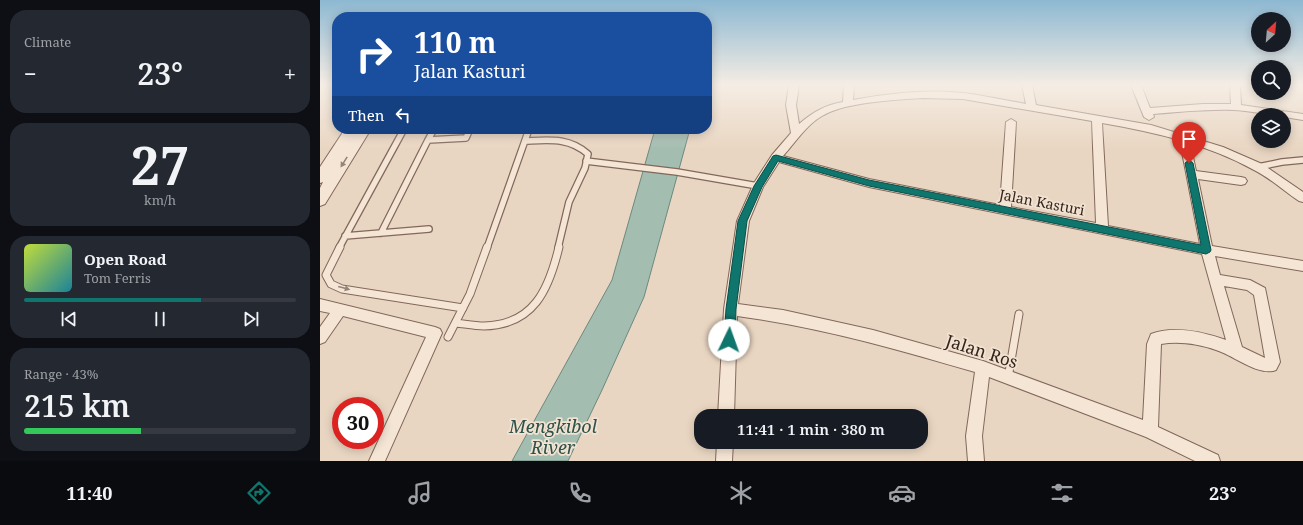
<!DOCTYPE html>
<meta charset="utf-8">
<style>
:root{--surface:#171b24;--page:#242831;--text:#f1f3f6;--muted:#9ea1a6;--line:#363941;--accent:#0f766e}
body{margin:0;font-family:"Noto Serif",serif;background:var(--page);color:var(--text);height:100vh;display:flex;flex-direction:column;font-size:15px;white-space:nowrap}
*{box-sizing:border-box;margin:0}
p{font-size:13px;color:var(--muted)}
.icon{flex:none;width:22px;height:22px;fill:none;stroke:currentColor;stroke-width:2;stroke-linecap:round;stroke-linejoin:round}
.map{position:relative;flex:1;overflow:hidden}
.sheet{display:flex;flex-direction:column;gap:10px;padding:10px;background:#0d0f14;width:320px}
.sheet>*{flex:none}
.hud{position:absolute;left:12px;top:12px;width:380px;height:122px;border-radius:16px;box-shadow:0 2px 10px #0003;background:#1a4fa0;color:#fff;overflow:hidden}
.needle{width:26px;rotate:26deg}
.tools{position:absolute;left:931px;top:12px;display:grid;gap:8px}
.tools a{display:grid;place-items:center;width:40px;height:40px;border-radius:50%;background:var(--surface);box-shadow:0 2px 10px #0003;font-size:20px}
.speed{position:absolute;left:12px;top:397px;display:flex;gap:8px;font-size:20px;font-weight:700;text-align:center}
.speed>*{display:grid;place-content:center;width:52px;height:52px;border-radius:50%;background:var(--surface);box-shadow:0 2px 10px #0003;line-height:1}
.speed .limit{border:6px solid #d22;background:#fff;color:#111}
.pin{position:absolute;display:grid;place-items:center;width:34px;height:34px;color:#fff;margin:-41px -17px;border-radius:50% 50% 50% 0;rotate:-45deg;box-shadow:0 0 4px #0007}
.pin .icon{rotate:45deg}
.me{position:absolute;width:44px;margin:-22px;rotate:3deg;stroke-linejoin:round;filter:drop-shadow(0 0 3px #0008)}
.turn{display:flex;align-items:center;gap:14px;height:84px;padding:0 16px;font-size:18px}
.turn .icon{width:52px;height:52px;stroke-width:2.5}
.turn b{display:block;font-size:28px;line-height:34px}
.then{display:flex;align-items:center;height:38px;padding:0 16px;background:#0003;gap:8px;font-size:15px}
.big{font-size:30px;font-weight:600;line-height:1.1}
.sheet .tile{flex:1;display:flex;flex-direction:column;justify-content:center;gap:6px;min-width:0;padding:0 14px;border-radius:16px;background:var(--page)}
.sheet .dial{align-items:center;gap:0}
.dial b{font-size:52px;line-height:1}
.song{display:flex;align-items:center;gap:12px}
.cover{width:48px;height:48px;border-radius:6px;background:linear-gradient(135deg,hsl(70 70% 55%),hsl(190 70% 35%))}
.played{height:4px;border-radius:2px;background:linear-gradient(90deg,var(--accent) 65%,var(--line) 65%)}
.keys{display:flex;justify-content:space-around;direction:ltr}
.heat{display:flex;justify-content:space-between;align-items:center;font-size:22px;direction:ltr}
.charge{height:6px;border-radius:3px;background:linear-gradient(90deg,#34c759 43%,var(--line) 0)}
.trip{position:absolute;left:374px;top:409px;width:234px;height:40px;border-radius:16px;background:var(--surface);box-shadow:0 2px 10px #0003;font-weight:600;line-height:40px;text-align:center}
.dock{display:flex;height:64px;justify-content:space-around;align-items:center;background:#090b0e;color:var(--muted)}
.dock .icon{width:28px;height:28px}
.dock .selected{color:var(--accent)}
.dock b{font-size:18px;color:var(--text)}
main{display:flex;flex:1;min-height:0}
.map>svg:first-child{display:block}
.water{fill:#a4bdb1;stroke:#6c897d}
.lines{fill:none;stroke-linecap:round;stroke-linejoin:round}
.service-far1-casing{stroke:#82685b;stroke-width:8}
.service-casing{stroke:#82685b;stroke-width:9}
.minor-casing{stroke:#82685b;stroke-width:2}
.tertiary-casing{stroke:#82685b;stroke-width:2}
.service-far1{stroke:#f5e5d5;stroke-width:5.5}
.service{stroke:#f5e5d5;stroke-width:7}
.minor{fill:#f5e5d5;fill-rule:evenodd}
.tertiary{fill:#f5e5d5;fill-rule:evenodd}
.oneway{fill:#94847a}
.route{fill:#0f766e;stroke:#0a4d48}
.labels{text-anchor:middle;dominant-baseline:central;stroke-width:3.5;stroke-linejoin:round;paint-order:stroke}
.street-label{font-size:14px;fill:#33241e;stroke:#f2e2d1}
.near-street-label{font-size:17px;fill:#33241e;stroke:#f2e2d1}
.near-water-label{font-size:18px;font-style:italic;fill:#2e5149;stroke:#f2e2d1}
</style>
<main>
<section class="sheet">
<div class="tile"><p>Climate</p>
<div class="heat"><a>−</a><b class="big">23°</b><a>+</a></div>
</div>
<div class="tile dial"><b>27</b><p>km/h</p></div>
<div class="tile">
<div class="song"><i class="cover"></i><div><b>Open Road</b><p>Tom Ferris</p></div></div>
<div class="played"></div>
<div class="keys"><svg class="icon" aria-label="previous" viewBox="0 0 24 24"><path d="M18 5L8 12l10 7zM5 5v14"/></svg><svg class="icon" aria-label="pause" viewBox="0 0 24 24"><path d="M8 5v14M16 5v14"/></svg><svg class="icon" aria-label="next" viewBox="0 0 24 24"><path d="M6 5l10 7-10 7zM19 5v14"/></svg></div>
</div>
<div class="tile"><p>Range · 43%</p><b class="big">215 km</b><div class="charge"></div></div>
</section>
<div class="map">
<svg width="983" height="461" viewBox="0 0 983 461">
<rect width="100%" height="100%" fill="#e9d6c2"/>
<path class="water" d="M 335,129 L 370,129 L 324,297 L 282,390 L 248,461 L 192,461 L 292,280 Z"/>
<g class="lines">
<defs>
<path id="service-far1" d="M 108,140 L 114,129
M 205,141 C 229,140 249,137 268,154 L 265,168 L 249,202 L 238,248
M 266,161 L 357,172 L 438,186
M 938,167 L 962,162 L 983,160
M 61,233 L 108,140 L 146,138 L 150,129
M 25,236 L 109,229
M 19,248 L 84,129
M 167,248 L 208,132"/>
<path id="service" d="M 20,247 L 6,275 L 11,284 L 22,289 L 143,308
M 136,323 C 145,324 155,326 164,326 C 214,325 229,289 239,247
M 128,337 L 150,294 L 167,247
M 688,378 L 699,314"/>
<path id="minor" d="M 469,85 L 479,85 L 476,105 L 479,124 C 493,112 505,105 523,102 L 524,85 L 534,85 L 533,100 C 569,93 607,89 644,93 C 665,96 685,100 706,104 L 702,85 L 712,85 L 716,105 L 831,125 L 903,147 L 942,164 L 983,192 L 983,202 L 979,201 C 964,191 950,178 934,170 C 887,144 834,132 782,123 L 788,226 L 880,244 L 862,152 L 863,149 L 871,149 L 872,152 L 876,171 L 921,177 L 925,178 L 927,181 L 925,184 L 921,185 L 878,179 L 892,246 L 983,261 L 983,271 L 895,256 L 900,275 L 930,280 L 945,288 L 960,362 L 956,370 C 939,377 913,355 896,350 C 878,344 860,341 841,344 L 838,427 L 898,455 L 900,461 L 875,461 L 826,437 L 669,377 L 662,436 L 664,461 L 648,461 L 646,436 L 655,372 C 576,349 500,327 417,316 L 414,416 L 398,416 L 404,309 L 417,221 L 434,183 L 452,155 L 471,133 L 466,105 ZM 602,98 L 643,99 L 772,121 L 776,223 L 691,207 L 696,122 L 691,119 L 686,122 L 680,205 L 549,179 L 463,156 C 475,143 486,125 502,116 C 525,102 574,100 602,98 ZM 459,162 L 549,187 L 882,254 L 906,340 C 883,332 855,325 831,334 L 827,344 L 823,420 L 663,361 L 553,330 L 463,310 L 418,304 L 429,221 L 443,187 ZM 904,286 L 927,290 L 934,295 L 945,358 L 922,347 Z
M 811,85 L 821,85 L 830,108 L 883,104 L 911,104 L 910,85 L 920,85 L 921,105 L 983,114 L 983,120 L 964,117 L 964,115 C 947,115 931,111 914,110 C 887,109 860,112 833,114 L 834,117 L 829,120 L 824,117 Z
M 0,299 L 115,327 L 120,329 L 122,333 L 65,461 L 49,461 L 106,337 L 23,316 L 5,342 L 0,344 L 0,327 L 10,313 L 0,311 Z
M 397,442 L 413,442 L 412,461 L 396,461 Z"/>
<path id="tertiary" d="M 25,129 L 51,129 L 5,204 L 0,206 L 0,188 L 3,182 L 0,183 L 0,167 Z"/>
</defs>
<use href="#service-far1" class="service-far1-casing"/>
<use href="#service" class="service-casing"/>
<use href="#minor" class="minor-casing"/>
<use href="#tertiary" class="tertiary-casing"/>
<use href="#service-far1" class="service-far1"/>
<use href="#service" class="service"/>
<use href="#minor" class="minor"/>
<use href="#tertiary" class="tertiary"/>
</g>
<defs><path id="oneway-solid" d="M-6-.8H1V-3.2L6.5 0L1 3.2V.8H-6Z"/></defs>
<g class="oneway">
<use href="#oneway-solid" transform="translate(24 162) rotate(122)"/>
<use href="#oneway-solid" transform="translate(24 288) rotate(15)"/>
</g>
<linearGradient id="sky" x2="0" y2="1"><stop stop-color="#8db8d2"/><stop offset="0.57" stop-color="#f5ede4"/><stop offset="1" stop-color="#f5ede4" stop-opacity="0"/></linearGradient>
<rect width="983" height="149" fill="url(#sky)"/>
<path class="route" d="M 456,155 L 549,180 L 881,245 L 865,163 L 869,160 L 873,163 L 891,250 L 890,252 L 886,254 L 549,186 L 458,161 L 442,187 L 427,221 L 416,309 L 415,340 L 413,343 L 409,344 L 406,343 L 404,340 L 406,309 L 418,221 L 434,186 L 453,156 Z"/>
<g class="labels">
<g class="street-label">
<text transform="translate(722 202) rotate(11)">Jalan Kasturi</text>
</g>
<g class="near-street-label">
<text transform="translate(662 351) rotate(18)">Jalan Ros</text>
</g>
<g class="near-water-label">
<text x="233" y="426">Mengkibol<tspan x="233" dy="21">River</tspan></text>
</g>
</g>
</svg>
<div class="tools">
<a><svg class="needle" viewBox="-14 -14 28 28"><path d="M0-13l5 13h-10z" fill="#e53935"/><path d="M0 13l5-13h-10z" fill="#9ea1a6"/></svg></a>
<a><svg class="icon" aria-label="search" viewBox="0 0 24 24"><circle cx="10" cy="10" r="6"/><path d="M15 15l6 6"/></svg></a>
<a><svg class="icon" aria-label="layers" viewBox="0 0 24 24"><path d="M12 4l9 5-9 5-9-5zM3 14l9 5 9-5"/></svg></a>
</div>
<div class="speed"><div class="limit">30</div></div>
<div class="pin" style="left:869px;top:163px;background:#d93025"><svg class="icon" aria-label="arrive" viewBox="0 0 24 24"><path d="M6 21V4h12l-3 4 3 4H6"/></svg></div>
<svg class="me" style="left:409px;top:340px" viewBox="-20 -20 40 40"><circle r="19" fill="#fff"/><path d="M0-13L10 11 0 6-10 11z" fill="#0f766e"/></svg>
<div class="trip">11:41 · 1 min · 380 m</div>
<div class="hud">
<div class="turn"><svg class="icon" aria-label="right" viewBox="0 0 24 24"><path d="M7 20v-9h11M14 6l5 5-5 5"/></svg><div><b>110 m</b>Jalan Kasturi</div></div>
<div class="then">Then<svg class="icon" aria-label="left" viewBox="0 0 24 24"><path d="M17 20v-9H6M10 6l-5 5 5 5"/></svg></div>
</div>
</div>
</main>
<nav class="dock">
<b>11:40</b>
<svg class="icon selected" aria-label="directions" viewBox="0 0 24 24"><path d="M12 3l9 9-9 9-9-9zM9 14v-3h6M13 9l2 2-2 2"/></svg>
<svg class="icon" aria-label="music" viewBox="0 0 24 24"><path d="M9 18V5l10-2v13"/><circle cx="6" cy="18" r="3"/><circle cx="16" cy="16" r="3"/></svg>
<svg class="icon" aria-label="phone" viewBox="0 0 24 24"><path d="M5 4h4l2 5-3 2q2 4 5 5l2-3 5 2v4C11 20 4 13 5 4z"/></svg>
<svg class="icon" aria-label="climate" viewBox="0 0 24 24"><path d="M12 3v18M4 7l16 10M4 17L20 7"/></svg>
<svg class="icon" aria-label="car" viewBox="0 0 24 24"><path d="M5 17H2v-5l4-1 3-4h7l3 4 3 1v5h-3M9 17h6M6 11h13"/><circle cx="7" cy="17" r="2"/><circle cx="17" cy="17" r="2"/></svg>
<svg class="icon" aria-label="filters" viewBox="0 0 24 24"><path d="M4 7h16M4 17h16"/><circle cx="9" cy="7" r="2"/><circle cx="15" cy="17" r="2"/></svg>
<b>23°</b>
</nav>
